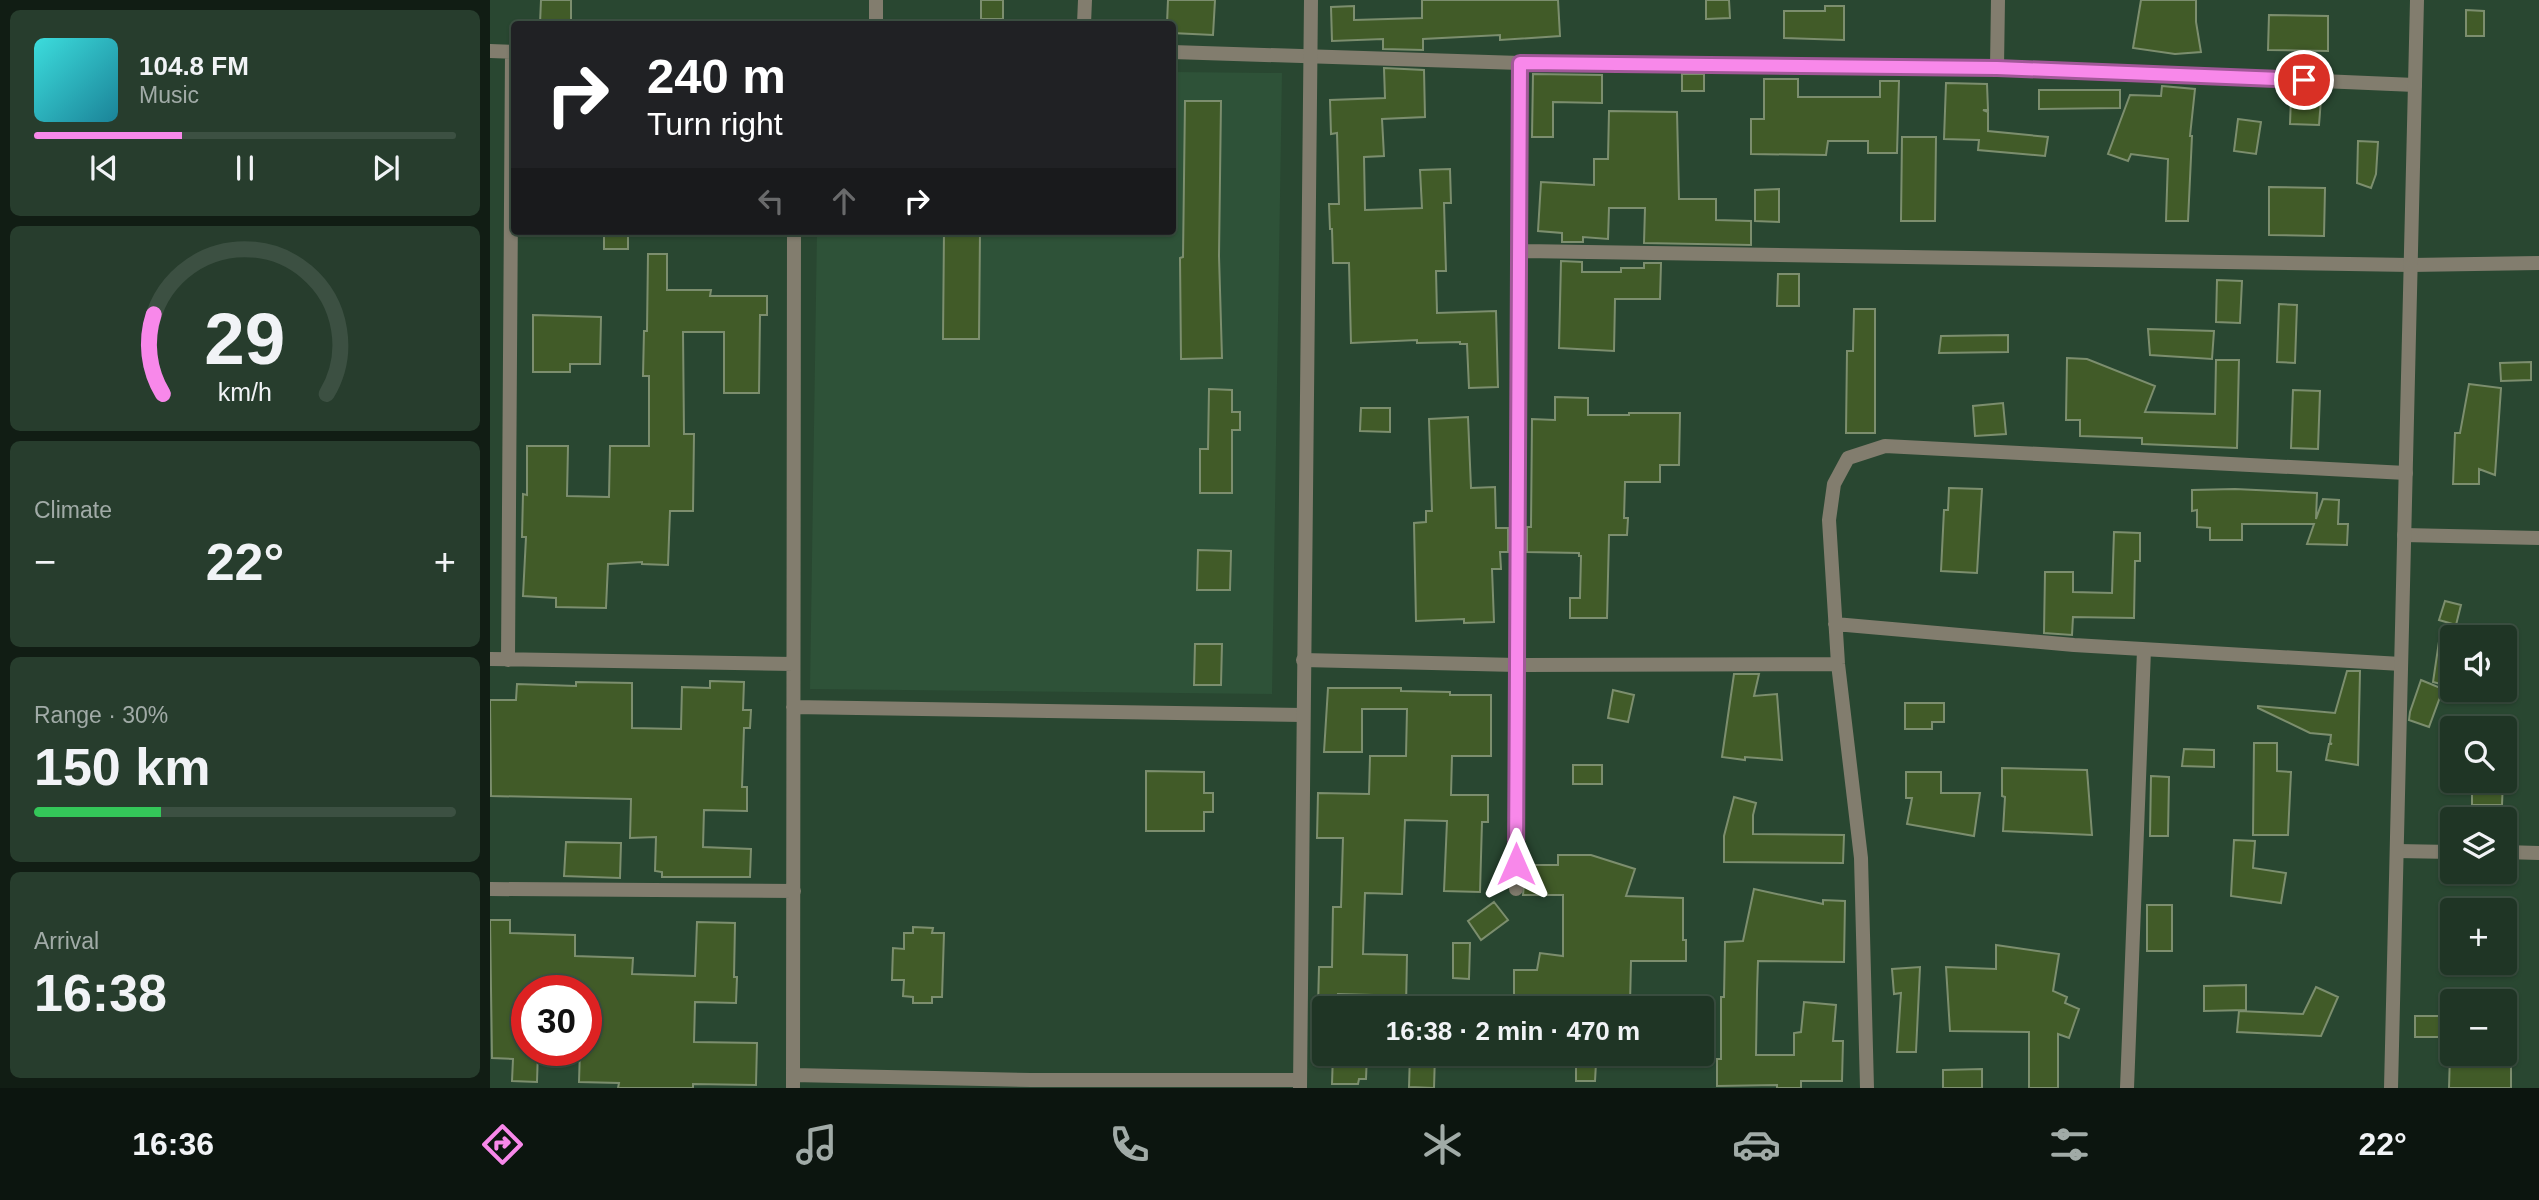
<!DOCTYPE html>
<meta charset="utf-8">
<style>
:root{--surface:#1f3525;--page:#273d2d;--text:#f1f3f6;--muted:#a1aba7;--line:#3c5042;--accent:#f888ea}
body{margin:0;font-family:Helvetica,sans-serif;background:var(--page);color:var(--text);height:100vh;display:flex;flex-direction:column;font-size:26px;white-space:nowrap}
*{box-sizing:border-box;margin:0}
p{font-size:23px;color:var(--muted)}
.icon{flex:none;width:38px;height:38px;fill:none;stroke:currentColor;stroke-width:2;stroke-linecap:round;stroke-linejoin:round}
.map{position:relative;flex:1;overflow:hidden}
.drawer{display:flex;flex-direction:column;gap:10px;padding:10px;background:#111d14;width:490px}
.drawer>*{flex:none}
.hud{position:absolute;left:21px;top:21px;width:665px;height:214px;border-radius:7px;box-shadow:0 2px 5px #0004,0 0 0 2px var(--line);background:#202124;color:#fff;overflow:hidden}
.fabs{position:absolute;left:1950px;top:625px;display:grid;gap:14px}
.fabs a{display:grid;place-items:center;width:77px;height:77px;border-radius:7px;background:var(--surface);box-shadow:0 2px 5px #0004,0 0 0 2px var(--line);font-size:35px}
.speed{position:absolute;left:21px;top:975px;display:flex;gap:14px;font-size:35px;font-weight:700;text-align:center}
.speed>*{display:grid;place-content:center;width:91px;height:91px;border-radius:50%;background:var(--surface);box-shadow:0 2px 5px #0004,0 0 0 2px var(--line);line-height:1}
.speed .limit{border:10px solid #d22;background:#fff;color:#111}
.pin{position:absolute;display:grid;place-items:center;width:60px;height:60px;color:#fff;margin:-30px;border:4px solid #fff;border-radius:50%;box-shadow:0 2px 7px #0007}
.me{position:absolute;width:77px;margin:-38px;rotate:0deg;stroke-linejoin:round;filter:drop-shadow(0 0 5px #0008)}
.turn{display:flex;align-items:center;gap:24px;height:147px;padding:0 21px;font-size:32px}
.turn .icon{width:91px;height:91px;stroke-width:2.5}
.turn b{display:block;font-size:49px;line-height:60px}
.lanes{display:flex;align-items:center;height:66px;padding:0 21px;background:#0003;justify-content:center;gap:35px;direction:ltr}
.lanes .off{opacity:.35}
.big{font-size:52px;font-weight:600;line-height:1.1}
.drawer .widget{flex:1;display:flex;flex-direction:column;justify-content:center;gap:10px;min-width:0;padding:0 24px;border-radius:10px;background:var(--page)}
.drawer .dial{align-items:center;gap:0}
.dial svg{height:182px;overflow:visible;fill:none;stroke:var(--line);stroke-width:7;stroke-linecap:round;text-anchor:middle}
.dial text{fill:var(--text);stroke:none}
.song{display:flex;align-items:center;gap:21px}
.cover{width:84px;height:84px;border-radius:10px;background:linear-gradient(135deg,hsl(180 70% 55%),hsl(190 70% 35%))}
.played{height:7px;border-radius:4px;background:linear-gradient(90deg,var(--accent) 35%,var(--line) 35%)}
.keys{display:flex;justify-content:space-around;direction:ltr}
.heat{display:flex;justify-content:space-between;align-items:center;font-size:38px;direction:ltr}
.charge{height:10px;border-radius:5px;background:linear-gradient(90deg,#34c759 30%,var(--line) 0)}
.trip{position:absolute;left:822px;top:996px;width:402px;height:70px;border-radius:7px;background:var(--surface);box-shadow:0 2px 5px #0004,0 0 0 2px var(--line);font-weight:600;line-height:70px;text-align:center}
.menu{display:flex;height:112px;justify-content:space-around;align-items:center;background:#0c150f;color:var(--muted)}
.menu .icon{width:49px;height:49px}
.menu .selected{color:var(--accent)}
.menu b{font-size:32px;color:var(--text)}
main{display:flex;flex:1;min-height:0}
.map>svg:first-child{display:block}
.built{fill:#2e5238}
.building{fill:#415b28;stroke:#7c8e6e;stroke-width:2}
.lines{fill:none;stroke-linecap:round;stroke-linejoin:round}
.minor{stroke:#827d6e;stroke-width:14}
.tertiary{stroke:#827d6e;stroke-width:14}
.route-casing{stroke:#a15898;stroke-width:18}
.route{stroke:#f888ea;stroke-width:12}
</style>
<main>
<section class="drawer">
<div class="widget">
<div class="song"><i class="cover"></i><div><b>104.8 FM</b><p>Music</p></div></div>
<div class="played"></div>
<div class="keys"><svg class="icon" aria-label="previous" viewBox="0 0 24 24"><path d="M18 5L8 12l10 7zM5 5v14"/></svg><svg class="icon" aria-label="pause" viewBox="0 0 24 24"><path d="M8 5v14M16 5v14"/></svg><svg class="icon" aria-label="next" viewBox="0 0 24 24"><path d="M6 5l10 7-10 7zM19 5v14"/></svg></div>
</div>
<div class="widget dial"><svg viewBox="0 0 100 80">
<path d="M14 69A42 42 0 1 1 86 69"/>
<path d="M14 69A42 42 0 0 1 10 34" stroke="#f888ea"/>
<text x="50" y="56" font-size="32" font-weight="700">29</text>
<text x="50" y="72" font-size="11">km/h</text>
</svg></div>
<div class="widget"><p>Climate</p>
<div class="heat"><a>−</a><b class="big">22°</b><a>+</a></div>
</div>
<div class="widget"><p>Range · 30%</p><b class="big">150 km</b><div class="charge"></div></div>
<div class="widget"><p>Arrival</p><b class="big">16:38</b></div>
</section>
<div class="map">
<svg width="2049" height="1088" viewBox="0 0 2049 1088">
<rect width="100%" height="100%" fill="#294731"/>
<path class="built" d="M 683,72 L 792,73 L 782,694 L 320,689 L 327,231 L 682,231 Z"/>
<path class="building" d="M 51,0 L 81,0 L 81,24 L 50,24 Z
M 491,0 L 513,0 L 513,19 L 491,19 Z
M 678,0 L 725,0 L 723,35 L 682,33 L 682,24 L 677,24 Z
M 932,0 L 1068,0 L 1070,36 L 1010,40 L 1010,35 L 933,39 L 933,50 L 893,49 L 893,39 L 842,41 L 841,7 L 864,6 L 864,20 L 932,18 Z
M 1216,0 L 1239,0 L 1240,18 L 1216,19 Z
M 1651,0 L 1706,0 L 1706,22 L 1711,52 L 1685,54 L 1643,48 Z
M 1335,6 L 1354,6 L 1354,40 L 1294,38 L 1294,11 L 1335,11 Z
M 1976,10 L 1994,11 L 1994,36 L 1976,36 Z
M 1779,15 L 1838,16 L 1838,51 L 1778,50 Z
M 894,68 L 934,70 L 935,117 L 892,119 L 894,156 L 874,157 L 875,210 L 932,208 L 930,170 L 960,169 L 961,203 L 954,203 L 956,271 L 946,271 L 947,313 L 1006,311 L 1008,387 L 979,388 L 977,344 L 970,344 L 970,342 L 927,343 L 927,340 L 861,343 L 859,263 L 843,263 L 842,229 L 840,229 L 839,204 L 849,204 L 847,133 L 841,134 L 840,100 L 895,98 Z
M 1043,74 L 1112,75 L 1112,103 L 1063,102 L 1063,137 L 1042,137 Z
M 1192,74 L 1214,74 L 1214,91 L 1192,91 Z
M 1274,79 L 1308,79 L 1308,97 L 1390,97 L 1390,81 L 1409,81 L 1407,153 L 1378,153 L 1378,141 L 1338,141 L 1336,155 L 1261,154 L 1261,119 L 1274,119 Z
M 1456,83 L 1497,84 L 1498,110 L 1493,110 L 1498,112 L 1498,131 L 1558,137 L 1555,156 L 1488,150 L 1489,140 L 1454,139 Z
M 1672,86 L 1705,89 L 1700,136 L 1702,136 L 1698,221 L 1676,221 L 1678,159 L 1641,154 L 1638,161 L 1618,154 L 1640,95 L 1671,96 Z
M 1549,90 L 1630,90 L 1630,108 L 1549,109 Z
M 1801,97 L 1831,99 L 1829,125 L 1800,124 Z
M 695,101 L 731,101 L 729,256 L 732,358 L 691,359 L 690,258 L 693,257 Z
M 1119,111 L 1187,112 L 1189,199 L 1226,199 L 1226,220 L 1261,221 L 1261,245 L 1154,243 L 1155,208 L 1119,208 L 1118,239 L 1093,237 L 1093,242 L 1072,242 L 1072,233 L 1048,231 L 1051,182 L 1104,185 L 1104,159 L 1118,159 Z
M 1748,119 L 1771,122 L 1766,154 L 1744,151 Z
M 1412,137 L 1446,137 L 1445,221 L 1411,221 Z
M 1868,141 L 1888,142 L 1886,174 L 1881,188 L 1867,183 Z
M 1779,187 L 1835,188 L 1834,236 L 1779,235 Z
M 1289,189 L 1289,222 L 1265,221 L 1265,190 Z
M 114,231 L 138,231 L 138,249 L 114,249 Z
M 454,231 L 490,231 L 489,339 L 453,339 Z
M 158,254 L 177,254 L 177,290 L 221,290 L 220,296 L 277,296 L 277,315 L 270,315 L 269,393 L 234,393 L 234,332 L 193,332 L 194,434 L 204,434 L 203,511 L 180,511 L 178,565 L 152,564 L 152,562 L 118,564 L 116,608 L 66,607 L 66,598 L 33,596 L 36,537 L 32,537 L 33,494 L 37,495 L 37,446 L 78,446 L 77,496 L 119,497 L 120,446 L 159,446 L 159,376 L 153,376 L 154,331 L 157,331 Z
M 1071,261 L 1092,262 L 1092,272 L 1131,272 L 1131,268 L 1154,268 L 1154,263 L 1171,263 L 1170,299 L 1125,299 L 1124,351 L 1069,348 Z
M 1288,274 L 1309,274 L 1309,306 L 1287,306 Z
M 1727,280 L 1752,281 L 1750,323 L 1726,322 Z
M 1789,304 L 1807,305 L 1805,363 L 1787,362 Z
M 1364,309 L 1385,309 L 1385,433 L 1356,433 L 1357,351 L 1363,351 Z
M 43,315 L 111,317 L 110,364 L 80,364 L 80,372 L 43,372 Z
M 1658,329 L 1724,331 L 1722,359 L 1660,355 Z
M 1518,335 L 1518,352 L 1449,353 L 1451,336 Z
M 1577,358 L 1597,359 L 1665,386 L 1655,412 L 1725,414 L 1726,360 L 1749,360 L 1747,448 L 1652,444 L 1652,438 L 1590,436 L 1590,420 L 1576,420 Z
M 2041,362 L 2041,380 L 2011,381 L 2010,363 Z
M 1979,384 L 2011,388 L 2005,475 L 1989,469 L 1989,484 L 1963,484 L 1965,433 L 1970,433 Z
M 719,389 L 742,390 L 742,412 L 750,412 L 750,430 L 742,430 L 742,493 L 710,493 L 710,449 L 718,449 Z
M 1803,390 L 1830,391 L 1828,449 L 1801,448 Z
M 1065,397 L 1098,398 L 1098,415 L 1139,415 L 1139,413 L 1190,413 L 1189,465 L 1170,465 L 1170,482 L 1135,482 L 1134,518 L 1138,518 L 1137,535 L 1119,535 L 1117,618 L 1080,618 L 1080,598 L 1090,598 L 1091,556 L 1089,556 L 1089,553 L 1037,552 L 1037,527 L 1041,527 L 1042,419 L 1065,420 Z
M 1513,403 L 1516,434 L 1485,436 L 1483,406 Z
M 871,408 L 900,408 L 900,432 L 870,431 Z
M 978,417 L 981,488 L 1005,487 L 1006,528 L 1018,528 L 1018,552 L 1010,552 L 1011,569 L 1002,569 L 1004,622 L 974,623 L 974,619 L 926,621 L 924,523 L 936,522 L 936,511 L 942,511 L 939,419 Z
M 1459,488 L 1492,489 L 1487,573 L 1451,571 L 1454,510 L 1458,510 Z
M 1745,489 L 1827,493 L 1826,519 L 1833,499 L 1849,500 L 1848,524 L 1858,524 L 1857,545 L 1817,544 L 1824,524 L 1752,524 L 1752,540 L 1720,540 L 1720,528 L 1707,527 L 1707,510 L 1702,511 L 1702,490 Z
M 1624,532 L 1650,533 L 1650,561 L 1645,561 L 1644,618 L 1583,617 L 1582,635 L 1554,633 L 1555,572 L 1583,572 L 1583,592 L 1622,593 Z
M 708,550 L 741,551 L 740,590 L 707,590 Z
M 1955,601 L 1971,605 L 1966,625 L 1949,620 Z
M 1951,628 L 1962,629 L 1962,687 L 1943,682 Z
M 705,644 L 732,644 L 731,685 L 704,685 Z
M 1857,671 L 1870,671 L 1868,765 L 1836,760 L 1839,744 L 1842,744 L 1840,743 L 1841,735 L 1820,733 L 1768,708 L 1768,706 L 1845,713 Z
M 1244,674 L 1269,674 L 1264,696 L 1287,694 L 1292,760 L 1255,757 L 1255,760 L 1232,757 Z
M 1931,680 L 1953,689 L 1939,727 L 1919,720 L 1920,712 Z
M 220,681 L 254,682 L 253,710 L 261,710 L 260,728 L 254,728 L 252,787 L 257,787 L 257,811 L 214,810 L 213,847 L 261,849 L 260,877 L 172,877 L 172,872 L 165,871 L 166,837 L 140,838 L 141,799 L 1,796 L 0,700 L 26,700 L 27,684 L 86,686 L 86,682 L 142,683 L 142,728 L 191,729 L 192,687 L 220,688 Z
M 838,688 L 911,688 L 911,691 L 960,692 L 960,695 L 1001,695 L 1001,756 L 962,756 L 961,795 L 998,795 L 998,822 L 992,822 L 990,892 L 954,891 L 957,821 L 915,820 L 912,894 L 875,893 L 873,954 L 917,955 L 916,1008 L 883,1008 L 883,995 L 848,994 L 847,1008 L 828,1008 L 829,967 L 842,967 L 843,907 L 851,907 L 853,838 L 827,838 L 828,793 L 879,794 L 880,756 L 916,756 L 917,709 L 872,709 L 872,752 L 834,752 Z
M 1123,690 L 1144,695 L 1138,722 L 1118,718 Z
M 1415,703 L 1454,703 L 1454,722 L 1442,722 L 1442,729 L 1415,729 Z
M 1764,743 L 1787,743 L 1787,771 L 1801,772 L 1798,835 L 1763,835 Z
M 1694,749 L 1724,750 L 1724,767 L 1692,766 Z
M 1083,765 L 1112,765 L 1112,784 L 1083,784 Z
M 1512,768 L 1597,770 L 1602,835 L 1513,831 L 1515,797 L 1512,796 Z
M 656,771 L 714,772 L 714,793 L 723,793 L 723,812 L 714,812 L 714,831 L 656,831 Z
M 1416,772 L 1451,772 L 1451,793 L 1490,793 L 1484,836 L 1417,824 L 1422,798 L 1416,798 Z
M 1661,776 L 1679,777 L 1678,836 L 1660,836 Z
M 1982,780 L 2013,780 L 2012,805 L 1982,805 Z
M 1244,797 L 1266,803 L 1263,815 L 1263,834 L 1354,835 L 1353,863 L 1234,862 L 1234,836 Z
M 1744,840 L 1765,841 L 1763,868 L 1796,873 L 1791,903 L 1741,896 Z
M 76,842 L 131,843 L 130,878 L 74,876 Z
M 1068,855 L 1101,855 L 1145,869 L 1136,896 L 1193,898 L 1193,940 L 1196,940 L 1196,961 L 1141,961 L 1140,1004 L 1115,1003 L 1115,996 L 1024,996 L 1024,970 L 1047,970 L 1050,953 L 1073,956 L 1073,895 L 1033,895 L 1036,865 L 1068,865 Z
M 1264,889 L 1333,904 L 1333,900 L 1355,901 L 1354,962 L 1268,961 L 1267,991 L 1266,1055 L 1304,1055 L 1304,1033 L 1311,1032 L 1314,1002 L 1346,1005 L 1343,1041 L 1353,1041 L 1352,1081 L 1311,1081 L 1311,1088 L 1287,1088 L 1287,1085 L 1227,1086 L 1227,1059 L 1231,1059 L 1231,997 L 1234,997 L 1235,942 L 1253,941 Z
M 1004,902 L 1018,920 L 991,940 L 978,921 Z
M 1657,905 L 1682,905 L 1682,951 L 1657,951 Z
M 0,920 L 20,920 L 20,933 L 85,935 L 85,956 L 143,958 L 142,974 L 205,976 L 207,922 L 245,923 L 244,977 L 247,977 L 246,1003 L 205,1002 L 204,1042 L 267,1043 L 266,1085 L 203,1084 L 203,1088 L 128,1088 L 129,1083 L 89,1082 L 90,1050 L 96,1050 L 96,990 L 37,990 L 37,1050 L 48,1050 L 47,1082 L 22,1081 L 23,1059 L 2,1058 Z
M 423,927 L 443,928 L 442,933 L 454,933 L 452,997 L 442,997 L 442,1003 L 423,1003 L 423,997 L 413,996 L 414,980 L 402,980 L 403,948 L 414,949 L 414,933 L 423,933 Z
M 963,943 L 980,943 L 979,979 L 963,978 Z
M 1506,945 L 1569,954 L 1563,991 L 1577,997 L 1575,1003 L 1589,1009 L 1579,1038 L 1568,1034 L 1568,1088 L 1539,1088 L 1539,1032 L 1460,1031 L 1456,967 L 1506,969 Z
M 1430,967 L 1426,1052 L 1407,1052 L 1411,993 L 1404,994 L 1402,969 Z
M 1756,985 L 1756,1010 L 1714,1011 L 1714,986 Z
M 1826,987 L 1848,997 L 1831,1036 L 1747,1032 L 1749,1011 L 1813,1014 Z
M 1925,1016 L 1962,1016 L 1962,1037 L 1925,1037 Z
M 843,1054 L 877,1054 L 876,1079 L 869,1079 L 868,1084 L 842,1084 Z
M 920,1054 L 945,1054 L 944,1088 L 919,1087 Z
M 1960,1054 L 2021,1054 L 2021,1088 L 1959,1088 Z
M 1086,1063 L 1106,1063 L 1105,1081 L 1086,1081 Z
M 1492,1069 L 1492,1088 L 1453,1088 L 1453,1070 Z"/>
<g class="lines">
<path class="minor" d="M 386,24 L 386,0
M 594,24 L 595,0
M 0,51 L 24,52
M 682,52 L 1030,63 L 1507,67 L 1925,85
M 1507,67 L 1508,0
M 1030,251 L 1921,265 L 2049,263
M 1914,535 L 2049,538
M 1345,624 L 1584,645 L 1911,664
M 0,659 L 303,664
M 18,660 L 22,52
M 813,660 L 1027,665 L 1348,664
M 303,707 L 813,715
M 1907,851 L 1962,852
M 2014,852 L 2049,853
M 0,889 L 304,891
M 1026,889 L 1030,63
M 303,1075 L 541,1080 L 810,1080
M 303,1088 L 304,231
M 1377,1088 L 1371,858 L 1348,664 L 1339,520 L 1344,484 L 1358,458 L 1395,446 L 1916,473
M 1637,1088 L 1654,650"/>
<path class="tertiary" d="M 810,1088 L 821,0
M 1901,1088 L 1927,0"/>
</g>
<g class="lines">
<defs>
<path id="route" d="M 1026,864 L 1030,63 L 1507,68 L 1814,80"/>
</defs>
<use href="#route" class="route-casing"/>
<use href="#route" class="route"/>
</g>
</svg>
<div class="fabs">
<a><svg class="icon" aria-label="sound" viewBox="0 0 24 24"><path d="M4 9h4l5-4v14l-5-4H4zM17 9q2 3 0 6"/></svg></a>
<a><svg class="icon" aria-label="search" viewBox="0 0 24 24"><circle cx="10" cy="10" r="6"/><path d="M15 15l6 6"/></svg></a>
<a><svg class="icon" aria-label="layers" viewBox="0 0 24 24"><path d="M12 4l9 5-9 5-9-5zM3 14l9 5 9-5"/></svg></a>
<a>+</a>
<a>−</a>
</div>
<div class="speed"><div class="limit">30</div></div>
<div class="pin" style="left:1814px;top:80px;background:#d93025"><svg class="icon" aria-label="arrive" viewBox="0 0 24 24"><path d="M6 21V4h12l-3 4 3 4H6"/></svg></div>
<svg class="me" style="left:1026px;top:864px" viewBox="-20 -20 40 40"><path d="M0-17L14 15 0 8-14 15z" fill="#f888ea" stroke="#fff" stroke-width="4"/></svg>
<div class="trip">16:38 · 2 min · 470 m</div>
<div class="hud">
<div class="turn"><svg class="icon" aria-label="right" viewBox="0 0 24 24"><path d="M7 20v-9h11M14 6l5 5-5 5"/></svg><div><b>240 m</b>Turn right</div></div>
<div class="lanes"><svg class="icon off" aria-label="left" viewBox="0 0 24 24"><path d="M17 20v-9H6M10 6l-5 5 5 5"/></svg><svg class="icon off" aria-label="ahead" viewBox="0 0 24 24"><path d="M12 20V5M6 11l6-6 6 6"/></svg><svg class="icon" aria-label="right" viewBox="0 0 24 24"><path d="M7 20v-9h11M14 6l5 5-5 5"/></svg></div>
</div>
</div>
</main>
<nav class="menu">
<b>16:36</b>
<svg class="icon selected" aria-label="directions" viewBox="0 0 24 24"><path d="M12 3l9 9-9 9-9-9zM9 14v-3h6M13 9l2 2-2 2"/></svg>
<svg class="icon" aria-label="music" viewBox="0 0 24 24"><path d="M9 18V5l10-2v13"/><circle cx="6" cy="18" r="3"/><circle cx="16" cy="16" r="3"/></svg>
<svg class="icon" aria-label="phone" viewBox="0 0 24 24"><path d="M5 4h4l2 5-3 2q2 4 5 5l2-3 5 2v4C11 20 4 13 5 4z"/></svg>
<svg class="icon" aria-label="climate" viewBox="0 0 24 24"><path d="M12 3v18M4 7l16 10M4 17L20 7"/></svg>
<svg class="icon" aria-label="car" viewBox="0 0 24 24"><path d="M5 17H2v-5l4-1 3-4h7l3 4 3 1v5h-3M9 17h6M6 11h13"/><circle cx="7" cy="17" r="2"/><circle cx="17" cy="17" r="2"/></svg>
<svg class="icon" aria-label="filters" viewBox="0 0 24 24"><path d="M4 7h16M4 17h16"/><circle cx="9" cy="7" r="2"/><circle cx="15" cy="17" r="2"/></svg>
<b>22°</b>
</nav>
